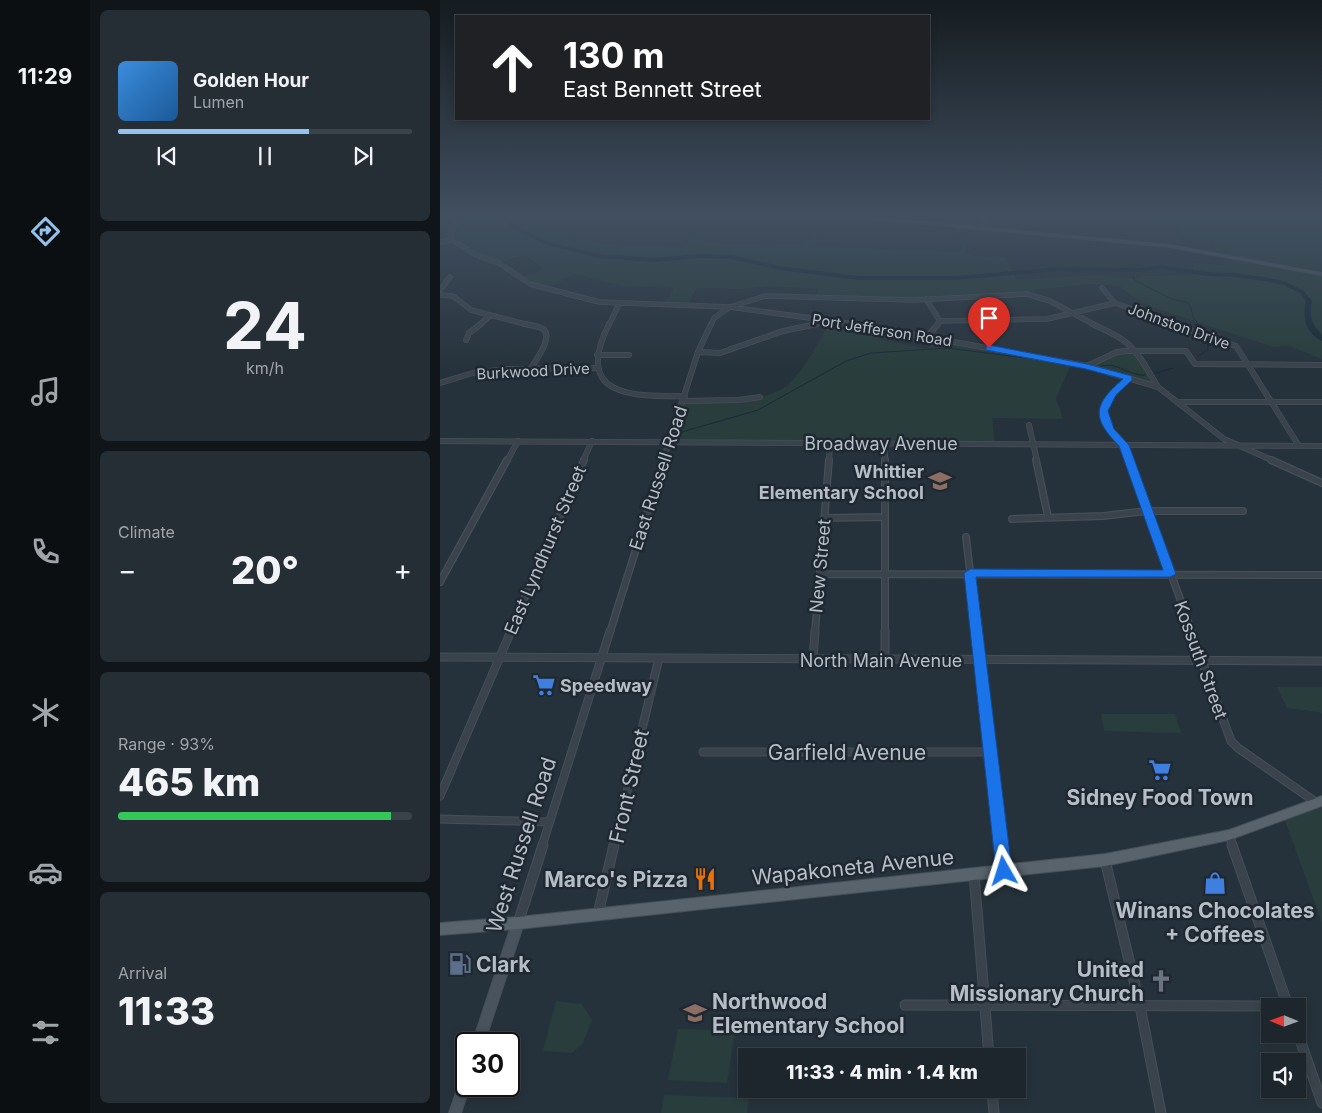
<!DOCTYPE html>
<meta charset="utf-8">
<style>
:root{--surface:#1c262c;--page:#252e34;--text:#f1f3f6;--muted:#a0a5a9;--line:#3a4348;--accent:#93c2ef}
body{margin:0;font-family:Inter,sans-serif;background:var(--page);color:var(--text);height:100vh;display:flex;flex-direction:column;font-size:19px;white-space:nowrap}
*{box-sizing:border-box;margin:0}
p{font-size:16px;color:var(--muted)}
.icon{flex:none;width:28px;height:28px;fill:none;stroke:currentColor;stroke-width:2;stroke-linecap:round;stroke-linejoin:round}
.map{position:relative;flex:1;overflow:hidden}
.side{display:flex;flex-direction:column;gap:10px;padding:10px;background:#0f1518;width:350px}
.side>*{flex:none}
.banner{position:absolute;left:15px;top:15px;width:475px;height:105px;border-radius:0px;box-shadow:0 2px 8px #0003,0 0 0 1px var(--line);background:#202124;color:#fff;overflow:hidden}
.needle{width:32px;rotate:271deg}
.buttons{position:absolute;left:821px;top:998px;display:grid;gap:10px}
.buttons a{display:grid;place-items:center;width:45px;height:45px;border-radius:0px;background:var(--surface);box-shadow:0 2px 8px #0003,0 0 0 1px var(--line);font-size:25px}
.speed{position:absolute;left:15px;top:1032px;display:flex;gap:10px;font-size:25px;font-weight:700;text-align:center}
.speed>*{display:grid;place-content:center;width:65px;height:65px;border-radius:50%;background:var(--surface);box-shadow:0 2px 8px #0003,0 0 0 1px var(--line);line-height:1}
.speed .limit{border:2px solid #111;border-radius:8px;background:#fff;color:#111}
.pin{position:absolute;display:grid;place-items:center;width:42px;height:42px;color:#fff;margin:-51px -21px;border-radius:50% 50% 50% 0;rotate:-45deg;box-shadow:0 0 5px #0007}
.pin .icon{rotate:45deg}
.me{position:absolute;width:55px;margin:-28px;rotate:354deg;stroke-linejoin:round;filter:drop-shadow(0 0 4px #0008)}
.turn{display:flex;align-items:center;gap:18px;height:105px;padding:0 25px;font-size:22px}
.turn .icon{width:65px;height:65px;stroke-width:2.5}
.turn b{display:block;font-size:35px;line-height:42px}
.big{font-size:38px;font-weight:800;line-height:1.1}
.side .widget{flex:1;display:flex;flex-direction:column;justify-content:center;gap:8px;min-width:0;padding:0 18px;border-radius:8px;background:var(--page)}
.side .dial{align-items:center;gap:0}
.dial b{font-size:65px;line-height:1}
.song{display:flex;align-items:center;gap:15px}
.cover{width:60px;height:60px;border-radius:8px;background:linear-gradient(135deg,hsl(210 70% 55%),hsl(210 70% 35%))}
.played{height:5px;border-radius:2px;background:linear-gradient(90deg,var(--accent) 65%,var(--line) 65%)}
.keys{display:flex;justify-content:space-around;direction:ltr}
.heat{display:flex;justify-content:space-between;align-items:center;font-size:28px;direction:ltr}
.charge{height:8px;border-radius:4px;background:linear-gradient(90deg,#34c759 93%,var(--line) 0)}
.trip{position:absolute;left:298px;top:1048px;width:288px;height:50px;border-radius:0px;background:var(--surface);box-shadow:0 2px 8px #0003,0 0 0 1px var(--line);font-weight:800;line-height:50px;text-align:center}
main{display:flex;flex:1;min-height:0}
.menu{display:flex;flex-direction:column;width:90px;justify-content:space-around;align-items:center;background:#0b0f12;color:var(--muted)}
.menu .icon{width:35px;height:35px}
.menu .active{color:var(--accent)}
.menu b{font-size:22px;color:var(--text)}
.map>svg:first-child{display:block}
.green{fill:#283d3c}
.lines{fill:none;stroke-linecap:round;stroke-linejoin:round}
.stream{stroke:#1a2a38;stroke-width:1}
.river{fill:#1a2a38;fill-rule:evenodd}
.minor-far4-casing{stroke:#464f58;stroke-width:5.5}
.minor-far3-casing{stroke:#464f58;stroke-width:6}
.minor-far2-casing{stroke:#464f58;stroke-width:8}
.minor-far1-casing{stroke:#464f58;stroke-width:9}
.minor-casing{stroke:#464f58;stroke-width:11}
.secondary-casing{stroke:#464f58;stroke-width:2}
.primary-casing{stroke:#464f58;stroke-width:2}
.minor-far4{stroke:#3a434c;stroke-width:4}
.minor-far3{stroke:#3a434c;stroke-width:4.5}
.minor-far2{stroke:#3a434c;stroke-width:5.5}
.minor-far1{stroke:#3a434c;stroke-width:7}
.minor{stroke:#3a434c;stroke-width:9}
.secondary{fill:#48535e;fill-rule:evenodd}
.primary{fill:#58636c;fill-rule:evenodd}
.route{fill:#1a73e8;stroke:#114b97}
.labels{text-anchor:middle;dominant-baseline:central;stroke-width:5;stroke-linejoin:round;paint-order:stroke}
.far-street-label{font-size:15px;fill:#b5bec7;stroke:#1f2831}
.street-label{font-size:18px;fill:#b5bec7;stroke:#1f2831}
.poi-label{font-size:18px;font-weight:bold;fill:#b5bec7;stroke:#1f2831;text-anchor:end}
.near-street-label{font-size:21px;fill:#b5bec7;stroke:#1f2831}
.near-poi-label{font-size:21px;font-weight:bold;fill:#b5bec7;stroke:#1f2831}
</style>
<main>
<nav class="menu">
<b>11:29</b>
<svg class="icon active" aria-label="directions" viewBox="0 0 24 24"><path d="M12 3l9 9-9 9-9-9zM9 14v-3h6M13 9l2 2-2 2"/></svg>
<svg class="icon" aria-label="music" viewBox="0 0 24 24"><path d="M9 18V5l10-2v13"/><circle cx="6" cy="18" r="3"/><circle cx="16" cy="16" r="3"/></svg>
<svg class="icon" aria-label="phone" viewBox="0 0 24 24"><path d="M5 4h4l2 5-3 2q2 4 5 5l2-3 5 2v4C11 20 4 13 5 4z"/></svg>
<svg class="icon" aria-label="climate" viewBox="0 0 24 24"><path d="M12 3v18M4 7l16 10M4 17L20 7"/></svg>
<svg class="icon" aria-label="car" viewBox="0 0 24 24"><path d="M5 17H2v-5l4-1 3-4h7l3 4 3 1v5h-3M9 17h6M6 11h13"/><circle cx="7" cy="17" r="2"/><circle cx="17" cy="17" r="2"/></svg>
<svg class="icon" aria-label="filters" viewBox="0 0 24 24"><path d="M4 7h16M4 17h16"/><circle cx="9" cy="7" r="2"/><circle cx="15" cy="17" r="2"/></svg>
</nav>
<section class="side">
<div class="widget">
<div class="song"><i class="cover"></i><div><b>Golden Hour</b><p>Lumen</p></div></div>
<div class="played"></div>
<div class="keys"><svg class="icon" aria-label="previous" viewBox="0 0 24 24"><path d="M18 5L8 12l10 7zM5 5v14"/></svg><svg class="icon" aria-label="pause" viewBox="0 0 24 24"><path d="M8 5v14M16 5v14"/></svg><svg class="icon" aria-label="next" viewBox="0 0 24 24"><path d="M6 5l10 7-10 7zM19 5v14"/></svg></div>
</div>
<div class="widget dial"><b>24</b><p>km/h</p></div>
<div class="widget"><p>Climate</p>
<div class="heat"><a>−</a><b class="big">20°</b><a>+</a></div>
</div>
<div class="widget"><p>Range · 93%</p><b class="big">465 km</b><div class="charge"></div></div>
<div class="widget"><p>Arrival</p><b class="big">11:33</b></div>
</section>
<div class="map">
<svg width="882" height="1113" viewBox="0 0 882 1113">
<rect width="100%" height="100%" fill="#26323b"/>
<path class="green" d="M 19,215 L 91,215 C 128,252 196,243 244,247 L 263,226 L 238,215 L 246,215 L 272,224 L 284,215 L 289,215 L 267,232 L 261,242 L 328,245 L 364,243 L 381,228 L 383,228 L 372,246 L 519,252 L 523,248 L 516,234 L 518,226 L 561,230 L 562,234 L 522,229 L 521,231 L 527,253 L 536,256 L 566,257 L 576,280 L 657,275 L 695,279 L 701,276 L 752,275 L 753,263 L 785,265 L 783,255 L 770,252 L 776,242 L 740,237 L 738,225 L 663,219 L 662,215 L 882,215 L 882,359 L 849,346 L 833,347 L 715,308 L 696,299 L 679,286 L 649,284 L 595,290 L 587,294 L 503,299 L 375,298 L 378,289 L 330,286 L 303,289 L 257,288 L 247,306 L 224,305 L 234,288 L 181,286 L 135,274 L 105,289 L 80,278 L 104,269 L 84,255 L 59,263 L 36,255 L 12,240 L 12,230 Z
M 391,321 L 446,329 L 438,339 L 488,349 L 495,338 L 632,363 L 616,398 L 623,419 L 552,418 L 555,444 L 229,442 L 243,401 C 272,400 321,404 345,387 C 361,376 380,339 391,321 Z
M 696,351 L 718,387 L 647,366 L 677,352 Z
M 837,687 L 882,687 L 882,714 L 879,712 L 847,708 Z
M 661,714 L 735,714 L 741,733 L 664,731 Z
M 877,804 L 882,808 L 882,923 L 843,815 Z
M 116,1001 L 142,1004 L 152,1020 L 143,1043 L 132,1053 L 103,1051 Z
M 238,1029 L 295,1031 L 287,1083 L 228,1080 Z
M 224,1095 L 309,1098 L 307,1113 L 221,1113 Z"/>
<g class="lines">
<path class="stream" d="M 700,270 L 693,274 L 693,279 L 731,299 L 746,302 L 750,305 L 754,319 L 765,332
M 758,356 L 768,350 L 767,338
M 658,367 C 677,360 687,376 705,375
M 716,373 L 733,368
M 242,432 L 318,410 L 406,361 L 431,353 L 508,348 L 593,359 L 650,369"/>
<path class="river" d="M 64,215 L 70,215 L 75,225 L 108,242 L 158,254 L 213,258 L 261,254 L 290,255 L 340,266 L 417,276 L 516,276 L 619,267 L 700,268 L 721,265 L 766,272 L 794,273 L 824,277 L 846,282 L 864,291 L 872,301 C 869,316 871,324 882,335 L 882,341 C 866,333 862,318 866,301 L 860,293 L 844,285 L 824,281 L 794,277 L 766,276 L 721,269 L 700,272 L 619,271 L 516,280 L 417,280 L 340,270 L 290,259 L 261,258 L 213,262 L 158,258 L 104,244 L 71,227 Z"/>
<defs>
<path id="minor-far4" d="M 19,215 L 11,233 L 12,240 L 36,255 L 59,263 L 90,284 L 159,302 L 290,307 L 421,325
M 541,215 L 541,228
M 547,215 L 548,229
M 0,242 L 12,240
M 662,288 L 675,303 L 736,325
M 0,290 L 10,277
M 0,295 L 13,296 L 31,310 L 89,325
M 486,299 L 500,321 L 497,325
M 500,321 L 607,319 L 675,303
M 39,325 L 50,316
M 169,325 L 179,304
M 271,325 L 274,318 L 290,307 L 325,296 L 474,300 L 587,294 L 610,301 L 655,325
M 371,325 L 384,322"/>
<path id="minor-far3" d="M 84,324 C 90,325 99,326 103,329 C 114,337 96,360 91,368
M 169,324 C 133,396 191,397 245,396
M 414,324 L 647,366 L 718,387 L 784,439 L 834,461
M 652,324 C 694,342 695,349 718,387
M 733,324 L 796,346 L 859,446
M 487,337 L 498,324
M 26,340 L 29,333 L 41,324
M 258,352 L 280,353 L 343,331 L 377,324
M 157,355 L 189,355
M 647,366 L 677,352 L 686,351 L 746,351 L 755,364 L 882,365
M 689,378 L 667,401 L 663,415 L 670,431 L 684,445 L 690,461
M 0,383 L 33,373 L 66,369 L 158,368
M 243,401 L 299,400 L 320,397
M 737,402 L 882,402
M 589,425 L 597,461
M 0,441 L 882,446
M 445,443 L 445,461
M 67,461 L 78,441
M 143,461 L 152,441
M 223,461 L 258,352 L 271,324
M 389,461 L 390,443"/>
<path id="minor-far2" d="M 445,460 L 445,632
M 596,460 L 608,517
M 690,460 L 752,632
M 831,460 L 882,483
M 384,518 L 445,517
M 572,519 L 663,516 L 707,511 L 803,511
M 526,537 L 537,632
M 380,574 L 882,575
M 0,582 L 67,460
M 70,632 L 144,460
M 170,632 L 224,460
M 375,632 L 389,460"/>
<path id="minor-far1" d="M 445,631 L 445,660
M 537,631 L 561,846
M 751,631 L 791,741 L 798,748 L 877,803
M 0,657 L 882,661
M 373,659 L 375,631
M 263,752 L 551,752
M 0,796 L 71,631
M 0,819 L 110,822
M 789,835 L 793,846
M 102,846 L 170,631
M 174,846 L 219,658"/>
<path id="minor" d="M 561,845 L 564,871
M 792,845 L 848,1006
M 665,860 L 700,1006 L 721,1113
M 534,874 L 549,1056
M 158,914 L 174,845
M 78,923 L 103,845
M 465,1005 L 848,1006
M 858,1034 L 882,1103
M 552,1089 L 554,1113"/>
<path id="secondary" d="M 395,215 L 409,215 L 730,245 L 882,273 L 882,275 L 730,247 L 397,216 Z
M 78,918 L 82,919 L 84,923 L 44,1044 L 32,1044 L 72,923 L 74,919 Z
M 26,1073 L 26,1086 L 30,1086 L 21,1113 L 9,1113 L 22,1075 Z"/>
<path id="primary" d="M 882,796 L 882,806 L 789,840 L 665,866 L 78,929 L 0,935 L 0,923 L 78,917 L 665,854 L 789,830 Z"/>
</defs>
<use href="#minor-far4" class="minor-far4-casing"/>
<use href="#minor-far3" class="minor-far3-casing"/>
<use href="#minor-far2" class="minor-far2-casing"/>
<use href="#minor-far1" class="minor-far1-casing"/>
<use href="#minor" class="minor-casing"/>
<use href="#secondary" class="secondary-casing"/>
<use href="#primary" class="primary-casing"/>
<use href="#minor-far4" class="minor-far4"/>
<use href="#minor-far3" class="minor-far3"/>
<use href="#minor-far2" class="minor-far2"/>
<use href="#minor-far1" class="minor-far1"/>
<use href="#minor" class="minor"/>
<use href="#secondary" class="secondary"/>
<use href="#primary" class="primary"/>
</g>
<linearGradient id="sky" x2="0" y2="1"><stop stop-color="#151c20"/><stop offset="0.58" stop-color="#414f60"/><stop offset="1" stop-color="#414f60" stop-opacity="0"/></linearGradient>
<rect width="882" height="371" fill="url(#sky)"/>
<path class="route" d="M 549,345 L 647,364 L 692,376 L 692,380 L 676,395 L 668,411 L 674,429 L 689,445 L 736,574 L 730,577 L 536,577 L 572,871 L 570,876 L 564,878 L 559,876 L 556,871 L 524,573 L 530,569 L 723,570 L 679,446 C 651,417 653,405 683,379 L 646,369 L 546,350 L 546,346 Z"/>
<defs>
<symbol id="school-bare" viewBox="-9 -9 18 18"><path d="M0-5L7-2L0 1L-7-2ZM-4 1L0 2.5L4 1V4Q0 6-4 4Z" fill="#8d6e63" stroke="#1f2831" stroke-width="2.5" paint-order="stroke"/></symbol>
<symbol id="supermarket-bare" viewBox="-9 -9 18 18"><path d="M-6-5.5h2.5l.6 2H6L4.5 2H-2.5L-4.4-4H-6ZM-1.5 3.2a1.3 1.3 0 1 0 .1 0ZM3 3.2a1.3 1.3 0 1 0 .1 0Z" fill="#3f7fe0" stroke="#1f2831" stroke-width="2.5" paint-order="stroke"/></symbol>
<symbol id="restaurant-bare" viewBox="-9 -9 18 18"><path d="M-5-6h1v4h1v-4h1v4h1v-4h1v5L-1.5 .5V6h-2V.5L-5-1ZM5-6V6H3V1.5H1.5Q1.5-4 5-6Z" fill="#e8710a" stroke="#1f2831" stroke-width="2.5" paint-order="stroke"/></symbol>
<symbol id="shop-bare" viewBox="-9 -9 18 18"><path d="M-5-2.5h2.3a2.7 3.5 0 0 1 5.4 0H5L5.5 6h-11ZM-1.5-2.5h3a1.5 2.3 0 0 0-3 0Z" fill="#3f7fe0" stroke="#1f2831" stroke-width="2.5" paint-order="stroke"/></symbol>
<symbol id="fuel-bare" viewBox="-9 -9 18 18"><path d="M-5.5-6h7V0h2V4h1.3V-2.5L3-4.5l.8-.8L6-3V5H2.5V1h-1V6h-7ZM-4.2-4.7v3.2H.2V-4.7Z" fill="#5c6f8a" stroke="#1f2831" stroke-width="2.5" paint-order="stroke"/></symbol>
<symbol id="church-bare" viewBox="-9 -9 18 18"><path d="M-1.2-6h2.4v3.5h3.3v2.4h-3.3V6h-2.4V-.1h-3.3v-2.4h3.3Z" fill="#6b7280" stroke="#1f2831" stroke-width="2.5" paint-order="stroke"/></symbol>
</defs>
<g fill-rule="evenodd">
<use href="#school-bare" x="484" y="465" width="32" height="32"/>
<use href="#supermarket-bare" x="88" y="669" width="32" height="32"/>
<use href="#supermarket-bare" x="704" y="754" width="32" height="32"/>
<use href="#restaurant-bare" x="249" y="863" width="32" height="32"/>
<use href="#shop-bare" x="759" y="867" width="32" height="32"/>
<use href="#fuel-bare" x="4" y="948" width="32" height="32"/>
<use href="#church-bare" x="705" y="965" width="32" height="32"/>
<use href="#school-bare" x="239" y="997" width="32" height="32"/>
</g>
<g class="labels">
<g class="far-street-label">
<text transform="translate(739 326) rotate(20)">Johnston Drive</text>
<text transform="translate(442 330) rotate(9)">Port Jefferson Road</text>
<text transform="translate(93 371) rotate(-3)">Burkwood Drive</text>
</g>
<g class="street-label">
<text x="441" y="443">Broadway Avenue</text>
<text transform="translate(218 478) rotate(-72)">East Russell Road</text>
<text transform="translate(105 550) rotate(-67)">East Lyndhurst Street</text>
<text transform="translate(380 566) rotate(-85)">New Street</text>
<text x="441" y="660">North Main Avenue</text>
<text transform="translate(761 660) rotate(70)">Kossuth Street</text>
</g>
<g class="poi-label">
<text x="484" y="471">Whittier<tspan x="484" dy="21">Elementary School</tspan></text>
<text x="120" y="685" text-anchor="start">Speedway</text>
</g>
<g class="near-street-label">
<text x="407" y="752">Garfield Avenue</text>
<text transform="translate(189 786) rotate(-77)">Front Street</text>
<text transform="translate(81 845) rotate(-72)">West Russell Road</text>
<text transform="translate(413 867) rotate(-6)">Wapakoneta Avenue</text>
</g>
<g class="near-poi-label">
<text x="720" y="797">Sidney Food Town</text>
<text x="248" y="879" text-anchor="end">Marco's Pizza</text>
<text x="775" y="910">Winans Chocolates<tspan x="775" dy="24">+ Coffees</tspan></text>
<text x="36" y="964" text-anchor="start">Clark</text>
<text x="704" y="969" text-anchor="end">United<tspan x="704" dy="24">Missionary Church</tspan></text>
<text x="272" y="1001" text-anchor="start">Northwood<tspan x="272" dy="24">Elementary School</tspan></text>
</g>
</g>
</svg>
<div class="buttons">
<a><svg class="needle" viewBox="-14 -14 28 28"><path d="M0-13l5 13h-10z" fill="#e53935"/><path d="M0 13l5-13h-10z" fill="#a0a5a9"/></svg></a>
<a><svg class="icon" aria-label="sound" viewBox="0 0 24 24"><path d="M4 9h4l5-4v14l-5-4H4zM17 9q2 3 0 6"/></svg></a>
</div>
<div class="speed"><div class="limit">30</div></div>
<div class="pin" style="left:549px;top:348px;background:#d93025"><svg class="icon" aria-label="arrive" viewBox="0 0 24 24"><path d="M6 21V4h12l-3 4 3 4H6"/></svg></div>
<svg class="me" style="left:564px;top:871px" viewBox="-20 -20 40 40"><path d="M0-17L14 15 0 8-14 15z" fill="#1a73e8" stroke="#fff" stroke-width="4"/></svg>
<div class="trip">11:33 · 4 min · 1.4 km</div>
<div class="banner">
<div class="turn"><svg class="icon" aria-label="ahead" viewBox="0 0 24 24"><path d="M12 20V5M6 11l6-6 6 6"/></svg><div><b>130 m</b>East Bennett Street</div></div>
</div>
</div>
</main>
